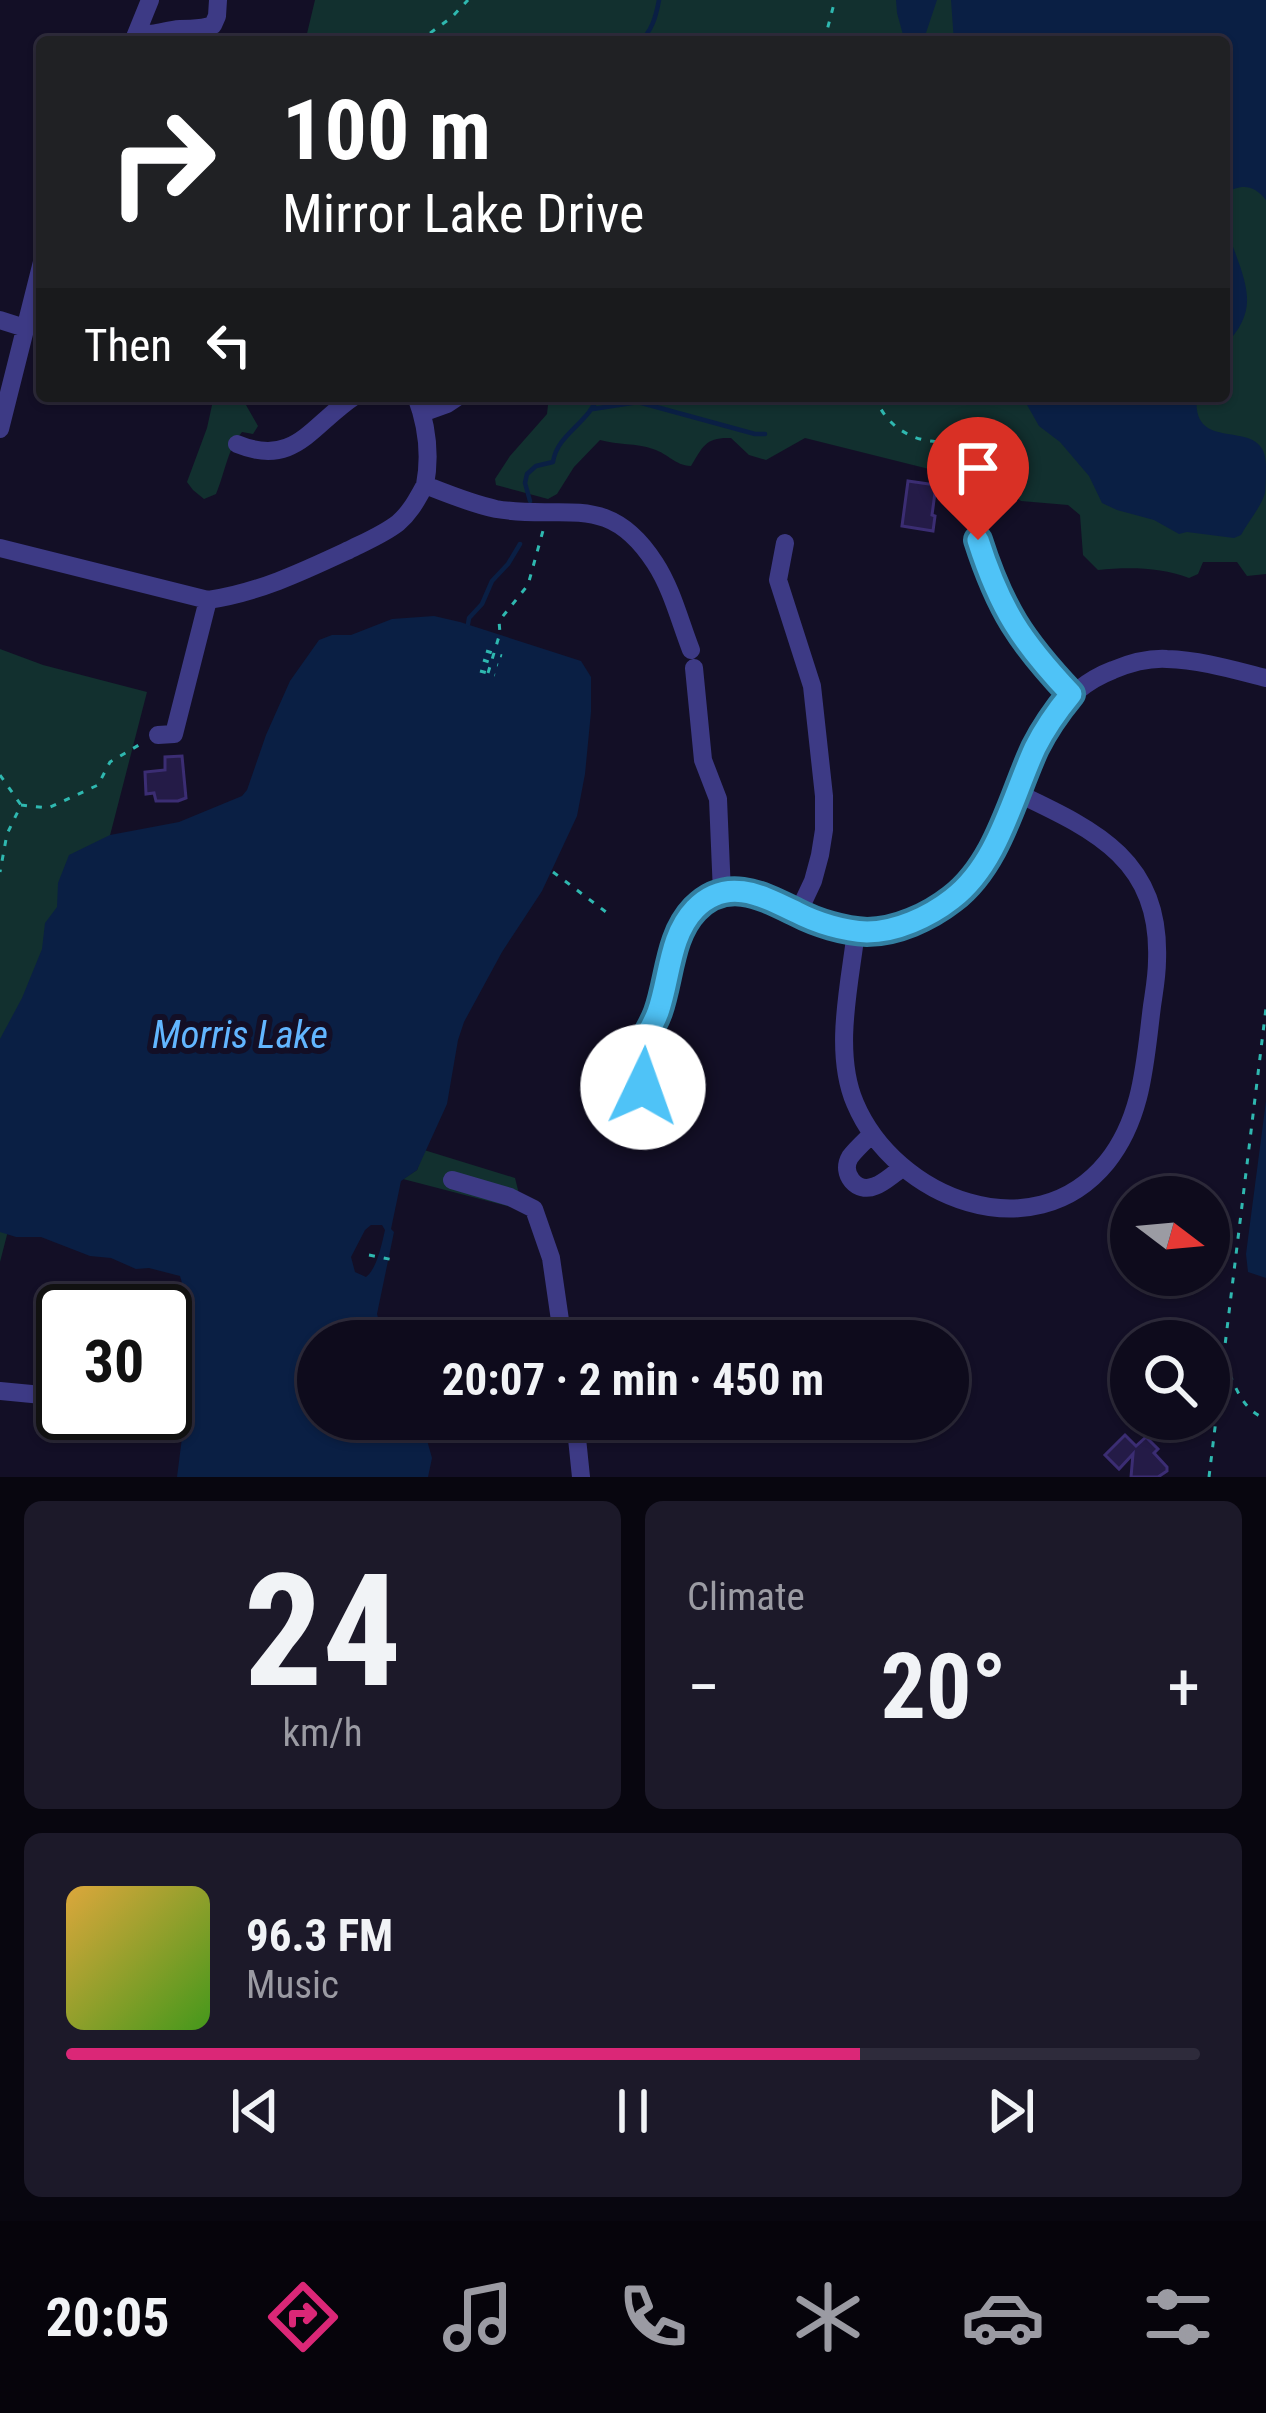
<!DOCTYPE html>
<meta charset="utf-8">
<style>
:root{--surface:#0e0b1c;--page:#1c1929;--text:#f1f3f6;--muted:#9b9ba3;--line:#2e2b3b;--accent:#db2777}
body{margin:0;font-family:"Roboto Condensed",sans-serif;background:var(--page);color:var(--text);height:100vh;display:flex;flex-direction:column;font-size:45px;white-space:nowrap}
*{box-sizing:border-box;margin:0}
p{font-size:39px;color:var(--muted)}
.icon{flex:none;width:66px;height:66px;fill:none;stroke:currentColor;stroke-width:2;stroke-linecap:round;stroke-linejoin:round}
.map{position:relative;height:1477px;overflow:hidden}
.sheet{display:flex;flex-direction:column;gap:24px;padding:24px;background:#08060f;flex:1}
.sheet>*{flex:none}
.top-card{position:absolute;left:36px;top:36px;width:1194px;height:366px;border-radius:12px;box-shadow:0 3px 9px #0004,0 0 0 3px var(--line);background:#202124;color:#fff;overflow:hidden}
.needle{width:78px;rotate:106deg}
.tools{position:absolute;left:1110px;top:1176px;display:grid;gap:24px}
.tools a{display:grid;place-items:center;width:120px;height:120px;border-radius:50%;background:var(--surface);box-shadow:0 3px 9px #0004,0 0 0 3px var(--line);font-size:60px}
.speed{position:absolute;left:36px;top:1284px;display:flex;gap:24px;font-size:60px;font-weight:700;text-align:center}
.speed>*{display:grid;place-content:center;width:156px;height:156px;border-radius:50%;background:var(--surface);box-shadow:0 3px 9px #0004,0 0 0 3px var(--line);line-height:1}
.speed .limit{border:6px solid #111;border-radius:18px;background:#fff;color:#111}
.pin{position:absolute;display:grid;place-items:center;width:102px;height:102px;color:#fff;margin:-123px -51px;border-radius:50% 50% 50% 0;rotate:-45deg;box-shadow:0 0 12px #0007}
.pin .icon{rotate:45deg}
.me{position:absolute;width:132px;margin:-66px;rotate:3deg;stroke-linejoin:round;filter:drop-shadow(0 0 9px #0008)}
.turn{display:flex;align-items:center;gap:42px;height:252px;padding:0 48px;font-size:54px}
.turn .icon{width:156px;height:156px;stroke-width:2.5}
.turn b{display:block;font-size:84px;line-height:102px}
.then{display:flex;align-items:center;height:114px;padding:0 48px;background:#0003;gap:24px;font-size:45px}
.big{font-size:90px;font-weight:700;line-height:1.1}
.sheet .tile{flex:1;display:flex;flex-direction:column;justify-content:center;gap:18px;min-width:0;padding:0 42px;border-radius:18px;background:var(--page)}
.sheet .dial{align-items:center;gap:0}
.dial b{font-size:156px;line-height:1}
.song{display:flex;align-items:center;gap:36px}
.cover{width:144px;height:144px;border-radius:18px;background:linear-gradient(135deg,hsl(40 70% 55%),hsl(100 70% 35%))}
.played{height:12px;border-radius:6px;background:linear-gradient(90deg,var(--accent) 70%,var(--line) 70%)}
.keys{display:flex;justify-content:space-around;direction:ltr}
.heat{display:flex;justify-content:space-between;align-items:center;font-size:66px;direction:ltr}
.sheet .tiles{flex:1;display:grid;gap:24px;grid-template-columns:1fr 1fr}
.tile:last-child{grid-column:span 2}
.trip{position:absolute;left:297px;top:1320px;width:672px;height:120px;border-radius:60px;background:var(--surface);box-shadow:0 3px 9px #0004,0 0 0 3px var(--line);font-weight:700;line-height:120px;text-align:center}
.dock{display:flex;height:192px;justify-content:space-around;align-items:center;background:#06040b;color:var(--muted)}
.dock .icon{width:84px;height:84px}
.dock .on{color:var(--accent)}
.dock b{font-size:54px;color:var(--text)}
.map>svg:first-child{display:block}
.green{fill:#12302f}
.water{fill:#0a1f44;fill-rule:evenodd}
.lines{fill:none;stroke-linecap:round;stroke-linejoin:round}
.stream{stroke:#0a1f44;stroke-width:4.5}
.building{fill:#241b47;stroke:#3b2d73;stroke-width:3}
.path{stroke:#2fb8b0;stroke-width:3;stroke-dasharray:6 9;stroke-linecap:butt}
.minor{stroke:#3d3a85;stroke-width:18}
.route-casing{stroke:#337fa1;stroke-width:30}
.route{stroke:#4fc3f7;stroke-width:21}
.labels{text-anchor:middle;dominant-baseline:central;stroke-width:12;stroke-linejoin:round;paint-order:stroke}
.water-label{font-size:39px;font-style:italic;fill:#62b6ff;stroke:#130f26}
</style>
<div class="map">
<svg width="1266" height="1477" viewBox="0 0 1266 1477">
<rect width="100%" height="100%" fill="#130f26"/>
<path class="green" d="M 315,0 L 1266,0 L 1266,574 L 1247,576 L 1237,562 L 1203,562 L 1198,574 L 1189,578 C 1161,567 1128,567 1098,570 L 1083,555 L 1080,515 L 1068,505 L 1021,501 L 1005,488 L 805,438 L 766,460 L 749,455 L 731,438 C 706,437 703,446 691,466 C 674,465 669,454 653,449 C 636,443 618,445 600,440 L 574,467 L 557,494 L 548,499 L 496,485 L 495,479 L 510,456 L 547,414 L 549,396 L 1224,396 L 1224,42 L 305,42 Z
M 214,396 L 244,396 L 246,405 L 258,426 L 253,434 L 242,432 C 227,450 225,473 216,494 L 204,499 L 193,490 L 187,482 L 207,428 Z
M 0,649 L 43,665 L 147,692 L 0,1262 Z
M 424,1150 L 515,1178 L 523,1210 L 403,1179 L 417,1170 Z"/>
<path class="water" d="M 896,0 L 937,0 L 923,42 L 905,42 L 897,13 Z
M 951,0 L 1266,0 L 1266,200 C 1253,184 1241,184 1224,194 L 1224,42 L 954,42 Z
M 1224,229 C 1232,241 1235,253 1240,266 C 1252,302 1250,318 1224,347 Z
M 1022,396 L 1197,396 C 1190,458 1266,413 1266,465 C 1266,474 1266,485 1265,493 C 1261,507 1248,522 1241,535 L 1234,538 L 1187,532 L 1179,534 L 1154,520 L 1117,510 L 1102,503 L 1089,476 L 1060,442 L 1039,426 Z
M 434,616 L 460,622 L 581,661 L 591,677 L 591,712 L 585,774 L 577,816 L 542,891 L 502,952 L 464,1022 L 458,1040 L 447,1104 L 417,1170 L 401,1181 L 391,1229 L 394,1232 L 377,1314 L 384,1341 L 318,1341 L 318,1419 L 421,1419 L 432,1458 L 428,1477 L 177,1477 L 184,1422 L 180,1413 L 185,1390 L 183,1363 L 191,1314 L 180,1276 L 149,1268 L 136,1269 L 111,1258 L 90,1256 L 41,1237 L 16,1237 L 0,1232 L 0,1039 L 22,998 L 42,949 L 45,923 L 57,907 L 58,883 L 69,855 L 110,835 L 179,822 L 242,796 L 247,790 L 266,735 L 290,681 L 319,640 L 332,635 L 351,635 L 392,619 ZM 371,1225 L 382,1225 L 385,1230 C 382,1243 377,1269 366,1277 L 355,1272 L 351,1257 L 365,1230 Z
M 1266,1101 L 1266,1278 L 1248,1272 L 1246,1254 Z"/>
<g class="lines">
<path class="stream" d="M 626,42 L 630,42
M 639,42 C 652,32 656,16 659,0
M 593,409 L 638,402 L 755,434 L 765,434
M 530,501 L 525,483 L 527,474 L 536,466 L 553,462 C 557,434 589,423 598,396
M 468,624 L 469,618 L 482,604 L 492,581 L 508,564 L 520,544"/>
</g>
<path class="building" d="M 908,481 L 936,485 L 932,515 L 935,516 L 933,531 L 902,526 Z
M 182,756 L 186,798 L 178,801 L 156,801 L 154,793 L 146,794 L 145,772 L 165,770 L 165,757 Z
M 59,1330 L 63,1330 L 63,1383 L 46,1382 L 53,1356 L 43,1353 L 46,1341 L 56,1344 Z
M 1125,1435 L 1136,1446 L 1146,1437 L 1158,1449 L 1154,1453 L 1167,1467 L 1167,1471 L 1158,1477 L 1131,1477 L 1133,1454 L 1119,1469 L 1105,1455 Z"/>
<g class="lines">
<path class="path" d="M 418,42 L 452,17 L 468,0
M 824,42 L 835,0
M 875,396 C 882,418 901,435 924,440 C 938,443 950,441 963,446 L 965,466
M 486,651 L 502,656
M 483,660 L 498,665
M 480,671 L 495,675
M 488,673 L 500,633 L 499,621 L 528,585 L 544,527
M 0,775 L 21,805 L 7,834 L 0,872
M 21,805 L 48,808 L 98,785 L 110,762 L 144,742
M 553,872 L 606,912
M 369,1255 L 394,1260
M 1223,1361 C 1235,1383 1240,1409 1266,1419
M 1209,1477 L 1266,1008"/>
<path class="minor" d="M 137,32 C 155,37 163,30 180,29 C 193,28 200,30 213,25 L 217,16 L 218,0
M 133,42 L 150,0
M 0,320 L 25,328
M 416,396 C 427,425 431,453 425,485
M 422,413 L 447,404 L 459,396
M 0,429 L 42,262
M 237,444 C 295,468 311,425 355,396
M 971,481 C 980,575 1006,625 1071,694
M 785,543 L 778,580 L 812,686 L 824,796 L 824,830 L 820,855 L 813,881 L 798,913
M 0,548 L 208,600 C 258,593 304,571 349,550 C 365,542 384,534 398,523 C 411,512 417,499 425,485 C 448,494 472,504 496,509 C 565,521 608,490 655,563 C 672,589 680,622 691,650
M 694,668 L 703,760 L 718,799 L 722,893 C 793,888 827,952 907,924 C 932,915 958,899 975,878 C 1028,810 1022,705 1113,670 C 1130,663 1149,658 1167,659 C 1201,660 1234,670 1266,678
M 158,735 L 174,734 L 208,600
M 856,931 C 850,984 833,1051 855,1103 C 895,1198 1033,1253 1107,1162 C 1143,1117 1145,1061 1152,1006 C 1154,992 1157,976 1157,961 C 1161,860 1095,830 1017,793
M593 1082a25 25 0 1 1 50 0a25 25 0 1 1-50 0Z
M 632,1061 L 655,1020 L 666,987 L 677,936 L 697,907 L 722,893
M 872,1134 C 865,1141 856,1149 850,1157 C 840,1174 857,1194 875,1186 C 884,1183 893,1174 901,1169
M 452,1180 L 510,1197 L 534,1209 L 551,1258 L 563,1341
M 0,1391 L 63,1397
M 165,1411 L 180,1413
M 575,1419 L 581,1477"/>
</g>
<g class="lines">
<defs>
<path id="route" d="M 643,1087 L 639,1068 L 632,1061 C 640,1045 652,1029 658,1012 C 670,978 669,936 695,909 C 727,876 763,896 796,912 C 817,923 844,931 867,932 C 896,932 929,917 952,899 C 998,864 1012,798 1035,748 C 1045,728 1057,711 1071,694 C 1021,641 1000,609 978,540"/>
</defs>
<use href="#route" class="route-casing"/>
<use href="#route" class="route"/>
</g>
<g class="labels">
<g class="water-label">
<text x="240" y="1035">Morris Lake</text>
</g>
</g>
</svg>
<div class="tools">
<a><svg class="needle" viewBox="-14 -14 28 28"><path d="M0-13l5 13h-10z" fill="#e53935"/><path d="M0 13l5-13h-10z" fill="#9b9ba3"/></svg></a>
<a><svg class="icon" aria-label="search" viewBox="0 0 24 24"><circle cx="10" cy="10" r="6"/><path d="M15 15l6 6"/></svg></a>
</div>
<div class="speed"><div class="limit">30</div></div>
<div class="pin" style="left:978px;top:540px;background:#d93025"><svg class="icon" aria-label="arrive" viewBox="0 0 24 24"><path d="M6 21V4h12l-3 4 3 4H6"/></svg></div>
<svg class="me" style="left:643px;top:1087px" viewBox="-20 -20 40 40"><circle r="19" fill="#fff"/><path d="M0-13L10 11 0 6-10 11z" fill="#4fc3f7"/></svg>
<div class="trip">20:07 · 2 min · 450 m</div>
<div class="top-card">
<div class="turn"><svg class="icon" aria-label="right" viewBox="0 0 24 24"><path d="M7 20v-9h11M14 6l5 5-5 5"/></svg><div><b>100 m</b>Mirror Lake Drive</div></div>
<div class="then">Then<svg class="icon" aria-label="left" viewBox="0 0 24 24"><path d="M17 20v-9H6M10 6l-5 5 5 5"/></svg></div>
</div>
</div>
<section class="sheet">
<div class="tiles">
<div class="tile dial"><b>24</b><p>km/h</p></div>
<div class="tile"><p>Climate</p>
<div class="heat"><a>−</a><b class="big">20°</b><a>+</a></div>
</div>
<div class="tile">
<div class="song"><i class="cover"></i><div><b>96.3 FM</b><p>Music</p></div></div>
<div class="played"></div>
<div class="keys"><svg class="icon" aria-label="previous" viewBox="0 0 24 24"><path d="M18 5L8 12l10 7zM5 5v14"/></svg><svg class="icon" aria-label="pause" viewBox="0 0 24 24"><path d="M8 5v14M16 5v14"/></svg><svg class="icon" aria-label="next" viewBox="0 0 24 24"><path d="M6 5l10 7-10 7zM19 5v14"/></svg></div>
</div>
</div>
</section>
<nav class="dock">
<b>20:05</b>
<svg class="icon on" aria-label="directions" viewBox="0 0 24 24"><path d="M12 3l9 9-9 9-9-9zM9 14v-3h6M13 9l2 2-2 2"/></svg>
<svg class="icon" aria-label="music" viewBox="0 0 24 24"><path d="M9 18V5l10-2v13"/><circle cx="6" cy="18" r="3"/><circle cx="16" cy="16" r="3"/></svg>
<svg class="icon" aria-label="phone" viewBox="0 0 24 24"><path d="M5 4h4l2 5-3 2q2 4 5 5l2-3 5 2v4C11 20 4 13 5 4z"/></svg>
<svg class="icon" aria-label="climate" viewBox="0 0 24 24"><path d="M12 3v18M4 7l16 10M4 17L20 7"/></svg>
<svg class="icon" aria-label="car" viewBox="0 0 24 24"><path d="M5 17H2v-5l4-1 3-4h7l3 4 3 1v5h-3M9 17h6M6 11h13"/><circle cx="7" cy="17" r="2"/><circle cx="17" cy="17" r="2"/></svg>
<svg class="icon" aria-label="filters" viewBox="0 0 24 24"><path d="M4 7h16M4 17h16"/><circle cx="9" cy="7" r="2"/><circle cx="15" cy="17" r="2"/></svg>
</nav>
